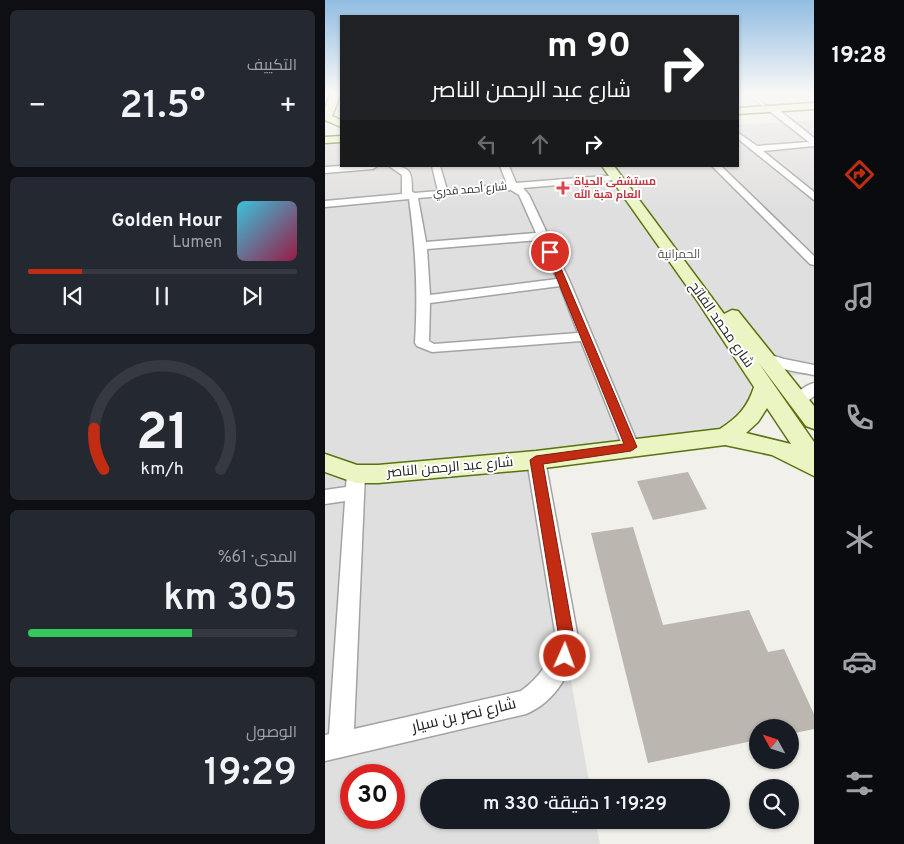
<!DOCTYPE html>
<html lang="ar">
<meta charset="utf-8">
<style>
:root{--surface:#171b24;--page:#242831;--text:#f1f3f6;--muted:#9ea1a6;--line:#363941;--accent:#c22c12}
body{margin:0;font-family:Overpass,Cairo,sans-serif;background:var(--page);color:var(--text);direction:rtl;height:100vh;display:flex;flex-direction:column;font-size:19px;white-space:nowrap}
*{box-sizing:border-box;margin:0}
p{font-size:16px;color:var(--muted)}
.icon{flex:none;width:28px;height:28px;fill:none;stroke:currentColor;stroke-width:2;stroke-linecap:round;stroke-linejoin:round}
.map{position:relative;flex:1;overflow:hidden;direction:ltr}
.details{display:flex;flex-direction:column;gap:10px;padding:10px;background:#0d0f14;width:325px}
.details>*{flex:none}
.guide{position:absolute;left:15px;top:15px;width:399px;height:152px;border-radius:0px;box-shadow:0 1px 4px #0004;direction:rtl;background:#202124;color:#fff;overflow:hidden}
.needle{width:32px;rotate:310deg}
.fabs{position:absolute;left:424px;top:719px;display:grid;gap:10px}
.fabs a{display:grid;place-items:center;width:50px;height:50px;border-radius:50%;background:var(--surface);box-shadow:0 1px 4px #0004;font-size:25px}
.speed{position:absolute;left:15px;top:764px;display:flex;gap:10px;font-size:25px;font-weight:700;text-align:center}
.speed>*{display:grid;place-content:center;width:65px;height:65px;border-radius:50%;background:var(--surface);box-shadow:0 1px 4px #0004;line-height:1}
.speed .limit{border:8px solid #d22;background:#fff;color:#111}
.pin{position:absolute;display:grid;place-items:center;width:42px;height:42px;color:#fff;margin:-21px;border:2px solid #fff;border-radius:50%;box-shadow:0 1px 5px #0007}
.me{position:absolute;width:55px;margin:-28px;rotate:2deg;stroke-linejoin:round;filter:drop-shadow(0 0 4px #0008)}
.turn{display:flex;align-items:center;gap:18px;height:105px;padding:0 25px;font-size:22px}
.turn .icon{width:65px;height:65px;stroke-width:2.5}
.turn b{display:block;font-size:35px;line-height:42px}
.lanes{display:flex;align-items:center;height:48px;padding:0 25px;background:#0003;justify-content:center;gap:25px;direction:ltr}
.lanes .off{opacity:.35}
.big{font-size:38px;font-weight:600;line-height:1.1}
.details .card{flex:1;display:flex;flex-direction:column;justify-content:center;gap:8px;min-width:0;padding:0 18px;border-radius:8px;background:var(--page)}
.details .dial{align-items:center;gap:0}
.dial svg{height:130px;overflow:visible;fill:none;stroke:var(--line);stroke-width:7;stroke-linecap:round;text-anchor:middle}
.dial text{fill:var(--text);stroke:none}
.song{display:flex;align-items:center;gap:15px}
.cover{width:60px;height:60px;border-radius:8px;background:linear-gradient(135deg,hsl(190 70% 55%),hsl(340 70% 35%))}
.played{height:5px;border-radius:2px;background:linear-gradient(90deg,var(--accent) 20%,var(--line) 20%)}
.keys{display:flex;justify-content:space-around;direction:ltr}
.heat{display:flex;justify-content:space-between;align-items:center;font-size:28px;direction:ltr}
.charge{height:8px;border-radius:4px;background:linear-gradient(90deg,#34c759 61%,var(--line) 0)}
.trip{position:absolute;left:95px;top:779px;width:310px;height:50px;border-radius:25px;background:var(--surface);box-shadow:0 1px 4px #0004;font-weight:600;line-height:50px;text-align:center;direction:rtl}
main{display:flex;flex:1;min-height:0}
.menu{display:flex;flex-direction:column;width:90px;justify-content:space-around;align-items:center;background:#090b0e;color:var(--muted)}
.menu .icon{width:35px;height:35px}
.menu .current{color:var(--accent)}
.menu b{font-size:22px;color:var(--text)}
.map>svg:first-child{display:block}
.residential{fill:#e0dfdf;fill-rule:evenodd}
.building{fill:#bbb6af}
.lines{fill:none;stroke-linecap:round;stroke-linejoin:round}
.lane-casing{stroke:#a3a3a3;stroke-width:2}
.street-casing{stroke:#a3a3a3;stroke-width:3}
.secondary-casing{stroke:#59730f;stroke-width:3}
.lane{fill:#fff;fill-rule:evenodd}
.street{fill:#fff;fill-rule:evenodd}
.secondary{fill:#ebf5c4;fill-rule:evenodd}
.route{fill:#c22c12;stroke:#7e1d0c}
.health-dot{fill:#e0444e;stroke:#fff;stroke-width:2}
.labels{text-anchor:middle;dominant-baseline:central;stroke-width:4;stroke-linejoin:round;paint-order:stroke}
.far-health-label{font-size:11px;font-weight:bold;fill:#be3a42;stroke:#fff;text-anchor:start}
.far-street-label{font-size:11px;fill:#222;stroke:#fff}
.far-neighbourhood-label{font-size:12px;fill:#555;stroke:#fff}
.street-label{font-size:14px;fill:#222;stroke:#fff}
.near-street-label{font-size:16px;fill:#222;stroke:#fff}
</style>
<main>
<nav class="menu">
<b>19:28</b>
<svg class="icon current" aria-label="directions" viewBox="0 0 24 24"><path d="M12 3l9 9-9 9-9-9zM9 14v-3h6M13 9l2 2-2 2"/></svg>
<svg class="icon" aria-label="music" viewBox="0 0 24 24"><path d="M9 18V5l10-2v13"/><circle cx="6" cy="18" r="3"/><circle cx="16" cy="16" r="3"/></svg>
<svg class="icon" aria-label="phone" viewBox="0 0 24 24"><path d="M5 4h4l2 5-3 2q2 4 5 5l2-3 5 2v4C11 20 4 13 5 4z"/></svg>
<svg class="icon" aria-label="climate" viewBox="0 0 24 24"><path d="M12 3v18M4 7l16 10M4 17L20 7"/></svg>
<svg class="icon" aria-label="car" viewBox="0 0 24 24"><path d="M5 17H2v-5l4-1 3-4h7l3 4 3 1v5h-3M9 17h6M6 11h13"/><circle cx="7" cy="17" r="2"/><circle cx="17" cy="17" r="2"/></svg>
<svg class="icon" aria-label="filters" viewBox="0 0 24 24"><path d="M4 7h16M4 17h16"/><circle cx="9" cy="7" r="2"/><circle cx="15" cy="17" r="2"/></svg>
</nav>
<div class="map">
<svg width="489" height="844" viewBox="0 0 489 844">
<rect width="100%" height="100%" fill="#f1f0ea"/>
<path class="residential" d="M 489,120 L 489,373 L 426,381 L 426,409 L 397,432 L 206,459 L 265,787 L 104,788 L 104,820 L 270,820 L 275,844 L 0,844 L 0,145 L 16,144 L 16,166 L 412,166 L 413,125 ZM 26,775 L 69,775 L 69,818 L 26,818 Z"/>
<path class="building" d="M 363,472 L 382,509 L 328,520 L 312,481 Z
M 308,527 L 338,625 L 424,610 L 443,652 L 459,649 L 489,714 L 489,729 L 465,734 L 465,728 L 432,728 L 432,740 L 323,763 L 266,533 Z"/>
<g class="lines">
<defs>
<path id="lane" d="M 420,93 L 424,93 L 441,105 L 438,106 Z"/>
<path id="street" d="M 443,106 L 449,106 L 489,138 L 489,146 L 438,151 L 489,192 L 489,200 L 412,138 L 412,132 L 432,146 L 484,142 L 443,110 Z
M 16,166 L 52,166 L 48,169 L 0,173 L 0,167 Z
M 64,166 C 86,166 87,172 87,192 L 90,193 L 113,191 L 107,166 L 115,166 L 122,190 L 182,184 L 175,166 L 184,166 L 191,183 L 293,175 L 293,179 L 290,180 L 198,188 L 204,195 L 245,282 L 314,447 L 312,451 L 306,453 L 300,451 L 298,447 L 256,341 L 107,352 L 92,346 L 90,343 C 93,294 91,248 84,199 L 0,207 L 0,201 L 77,194 L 77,175 ZM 186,190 L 194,195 L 211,233 L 101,242 L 93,198 ZM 214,240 L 232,279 L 105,295 L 102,249 ZM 235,286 L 253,333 L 109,344 L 104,341 L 105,303 Z
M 387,166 L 396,166 L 489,256 L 489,265 L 485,264 Z
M 439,353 L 459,359 L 489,365 L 489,375 C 475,372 440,368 432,357 L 434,354 Z
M 489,383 L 489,396 L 479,404 L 467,404 L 465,400 C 470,393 481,385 489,383 Z
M 211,454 L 217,456 L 220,460 L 253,638 C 248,670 232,701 201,714 L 0,761 L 0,735 L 4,734 L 20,501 L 0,504 L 0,490 L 21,487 L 22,474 L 25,469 L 31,467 L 37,469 L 40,474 L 29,729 L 196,691 C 215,677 226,661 231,638 L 202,460 L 205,456 Z"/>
<path id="secondary" d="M 6,93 L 16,93 L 7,116 L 16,120 L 16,127 L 0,120 L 0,108 Z
M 489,103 L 489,109 L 412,114 L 412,108 Z
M 16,136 L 16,142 L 0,143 L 0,137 Z
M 277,166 L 289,166 L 399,314 L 407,310 L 413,311 L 489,406 L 489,429 L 481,426 L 433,362 L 489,442 L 489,476 L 447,455 L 400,445 L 211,469 L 53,483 L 31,483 L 0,472 L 0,454 L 32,465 L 53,465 L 211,451 L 395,429 C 412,418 423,407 429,387 L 373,302 ZM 442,408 L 466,444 L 421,433 L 433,422 Z"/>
</defs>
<use href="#lane" class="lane-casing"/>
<use href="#street" class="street-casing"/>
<use href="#secondary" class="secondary-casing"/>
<use href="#lane" class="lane"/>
<use href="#street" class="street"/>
<use href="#secondary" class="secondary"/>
</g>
<linearGradient id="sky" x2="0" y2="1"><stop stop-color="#91bde2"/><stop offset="0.44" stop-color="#f9f8f6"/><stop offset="1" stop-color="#f9f8f6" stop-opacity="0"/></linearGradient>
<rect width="489" height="211" fill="url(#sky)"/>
<path class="route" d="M 225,249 L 229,252 L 312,447 L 306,451 L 218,464 L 249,638 L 245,661 L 240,664 L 234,661 L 231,656 L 234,638 L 205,460 L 211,456 L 299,444 L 221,252 Z"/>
<path class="health-dot" d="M235.5 180.5h5v5h5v5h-5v5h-5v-5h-5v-5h5z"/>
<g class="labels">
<g class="far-health-label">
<text x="249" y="182">مستشفى الحياة<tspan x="249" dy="13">العام هبة الله</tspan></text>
</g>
<g class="far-street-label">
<text transform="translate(145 190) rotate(-5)">شارع أحمد قدري</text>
</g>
<g class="far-neighbourhood-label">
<text x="354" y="255">الحمرانية</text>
</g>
<g class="street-label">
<text transform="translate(396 325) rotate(55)">شارع محمد الفاتح</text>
<text transform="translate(125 468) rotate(-5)">شارع عبد الرحمن الناصر</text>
</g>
<g class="near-street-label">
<text transform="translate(139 716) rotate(-13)">شارع نصر بن سيار</text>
</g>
</g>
</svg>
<div class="fabs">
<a><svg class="needle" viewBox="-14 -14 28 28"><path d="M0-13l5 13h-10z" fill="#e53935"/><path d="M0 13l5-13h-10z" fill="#9ea1a6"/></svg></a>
<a><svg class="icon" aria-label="search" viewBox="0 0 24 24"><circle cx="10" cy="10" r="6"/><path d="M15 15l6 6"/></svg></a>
</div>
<div class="speed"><div class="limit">30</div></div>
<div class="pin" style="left:225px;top:252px;background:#d93025"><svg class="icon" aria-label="arrive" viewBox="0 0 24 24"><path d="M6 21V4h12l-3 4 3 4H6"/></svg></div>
<svg class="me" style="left:240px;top:656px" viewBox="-20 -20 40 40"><circle r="17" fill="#c22c12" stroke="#fff" stroke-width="3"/><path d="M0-11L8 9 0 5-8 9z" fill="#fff"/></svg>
<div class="trip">19:29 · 1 دقيقة · 330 m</div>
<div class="guide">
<div class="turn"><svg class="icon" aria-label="right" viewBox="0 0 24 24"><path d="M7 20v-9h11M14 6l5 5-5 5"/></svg><div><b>90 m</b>شارع عبد الرحمن الناصر</div></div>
<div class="lanes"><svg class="icon off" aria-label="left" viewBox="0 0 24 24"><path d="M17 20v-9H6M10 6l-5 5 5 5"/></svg><svg class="icon off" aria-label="ahead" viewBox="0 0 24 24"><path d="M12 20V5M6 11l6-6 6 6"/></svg><svg class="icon" aria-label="right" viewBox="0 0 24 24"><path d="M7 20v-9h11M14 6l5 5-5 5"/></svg></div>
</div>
</div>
<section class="details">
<div class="card"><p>التكييف</p>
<div class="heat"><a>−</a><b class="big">21.5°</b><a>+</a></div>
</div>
<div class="card">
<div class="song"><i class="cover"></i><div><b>Golden Hour</b><p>Lumen</p></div></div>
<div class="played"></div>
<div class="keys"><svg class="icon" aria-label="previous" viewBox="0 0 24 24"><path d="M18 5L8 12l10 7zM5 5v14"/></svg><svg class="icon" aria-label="pause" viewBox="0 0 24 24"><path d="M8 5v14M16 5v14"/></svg><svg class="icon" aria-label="next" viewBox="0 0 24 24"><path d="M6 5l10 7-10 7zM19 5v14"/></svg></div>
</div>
<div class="card dial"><svg viewBox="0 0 100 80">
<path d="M14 69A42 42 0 1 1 86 69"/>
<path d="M14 69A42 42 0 0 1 8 44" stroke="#c22c12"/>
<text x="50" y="56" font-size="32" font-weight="700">21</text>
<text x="50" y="72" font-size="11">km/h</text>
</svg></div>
<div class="card"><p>المدى · 61%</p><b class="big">305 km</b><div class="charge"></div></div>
<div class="card"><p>الوصول</p><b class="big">19:29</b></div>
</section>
</main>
